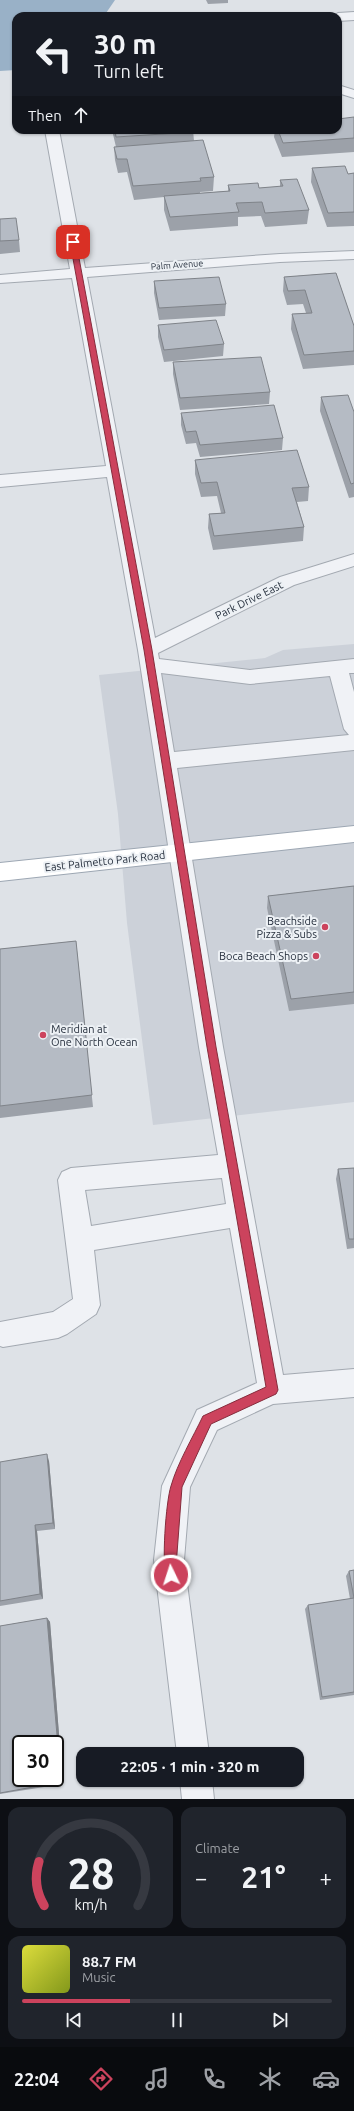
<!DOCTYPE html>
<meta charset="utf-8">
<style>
:root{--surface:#171b24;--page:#20242c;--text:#f1f3f6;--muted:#9ea1a6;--line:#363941;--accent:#cc435d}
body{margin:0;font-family:Ubuntu,sans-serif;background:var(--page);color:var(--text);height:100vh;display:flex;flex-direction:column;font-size:15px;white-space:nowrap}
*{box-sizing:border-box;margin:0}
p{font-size:13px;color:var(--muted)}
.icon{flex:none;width:22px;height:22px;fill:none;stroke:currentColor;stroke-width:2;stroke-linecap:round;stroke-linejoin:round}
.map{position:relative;height:1799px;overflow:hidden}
.panel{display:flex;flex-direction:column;gap:8px;padding:8px;background:#0d0f14;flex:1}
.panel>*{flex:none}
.hud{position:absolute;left:12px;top:12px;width:330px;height:122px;border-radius:12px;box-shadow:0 1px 3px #0004;background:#171b24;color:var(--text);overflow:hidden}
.speed{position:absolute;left:12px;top:1735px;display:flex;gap:8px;font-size:20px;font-weight:700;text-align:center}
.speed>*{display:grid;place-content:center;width:52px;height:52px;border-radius:50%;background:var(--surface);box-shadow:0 1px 3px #0004;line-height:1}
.speed .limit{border:2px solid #111;border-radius:6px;background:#fff;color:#111}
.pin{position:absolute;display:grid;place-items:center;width:34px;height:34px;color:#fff;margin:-17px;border-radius:8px;box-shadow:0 2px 6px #0006}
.me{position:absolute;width:44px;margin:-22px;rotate:356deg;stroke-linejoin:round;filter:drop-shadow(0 0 3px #0008)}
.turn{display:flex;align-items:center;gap:14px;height:84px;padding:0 16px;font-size:18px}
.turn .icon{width:52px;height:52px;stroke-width:2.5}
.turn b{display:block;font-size:28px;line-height:34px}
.then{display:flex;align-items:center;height:38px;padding:0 16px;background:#0003;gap:8px;font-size:15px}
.big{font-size:30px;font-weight:600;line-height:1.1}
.panel .widget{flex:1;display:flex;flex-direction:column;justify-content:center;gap:6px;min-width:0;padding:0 14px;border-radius:12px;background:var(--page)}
.panel .dial{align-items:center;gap:0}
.dial svg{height:104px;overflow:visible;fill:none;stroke:var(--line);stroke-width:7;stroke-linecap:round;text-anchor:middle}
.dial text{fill:var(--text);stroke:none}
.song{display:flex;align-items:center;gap:12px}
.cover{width:48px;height:48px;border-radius:6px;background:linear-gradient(135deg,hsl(60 70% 55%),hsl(70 70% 35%))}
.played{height:4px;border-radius:2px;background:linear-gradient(90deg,var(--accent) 35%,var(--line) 35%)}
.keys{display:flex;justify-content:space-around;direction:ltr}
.heat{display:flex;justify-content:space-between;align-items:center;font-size:22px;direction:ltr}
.panel .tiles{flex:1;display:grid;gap:8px;grid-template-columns:1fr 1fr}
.widget:last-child{grid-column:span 2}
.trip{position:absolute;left:76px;top:1747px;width:228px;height:40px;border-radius:12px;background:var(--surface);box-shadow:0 1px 3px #0004;font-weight:600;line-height:40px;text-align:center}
.menu{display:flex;height:64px;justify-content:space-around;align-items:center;background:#090b0e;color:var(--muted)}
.menu .icon{width:28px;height:28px}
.menu .on{color:var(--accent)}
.menu b{font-size:18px;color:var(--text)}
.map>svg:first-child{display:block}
.built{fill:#ccd1d9}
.water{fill:#99b1c7}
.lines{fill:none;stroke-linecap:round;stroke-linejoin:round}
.minor-casing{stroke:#a3a9b1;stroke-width:2}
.major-casing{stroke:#9da7b3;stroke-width:2}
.minor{fill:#f0f2f6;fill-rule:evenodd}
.major{fill:#fff;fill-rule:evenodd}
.wall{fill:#9ca1a9}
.shaded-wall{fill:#7f8389}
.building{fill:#b5bbc4;stroke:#7f8389;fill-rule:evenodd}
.route{fill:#cc435d;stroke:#852c3c}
.poi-dot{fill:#cc435d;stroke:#edf1f5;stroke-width:1.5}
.labels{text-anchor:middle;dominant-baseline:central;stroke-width:4;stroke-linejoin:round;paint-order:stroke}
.far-street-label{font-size:9px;fill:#27303e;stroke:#edf1f5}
.street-label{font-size:11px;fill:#27303e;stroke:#edf1f5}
.poi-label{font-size:11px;fill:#27303e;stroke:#edf1f5;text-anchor:end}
</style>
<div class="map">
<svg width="354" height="1799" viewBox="0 0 354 1799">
<rect width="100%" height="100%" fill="#dee2e7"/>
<path class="built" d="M 354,644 L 354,1102 L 153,1125 L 127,923 L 118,814 L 99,675 L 265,658 L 283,650 Z"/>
<path class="water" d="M 0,0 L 115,0 L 104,16 L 16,16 L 16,70 L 0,71 Z"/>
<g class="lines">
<defs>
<path id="minor" d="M 354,12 L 354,20 L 338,21 L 338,16 L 333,16 L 338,13 Z
M 338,85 L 354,90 L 354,98 L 338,93 Z
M 45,130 L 59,130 L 85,268 L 280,254 L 354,251 L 354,259 L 280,262 L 87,277 L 155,638 L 280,577 L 354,554 L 354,566 L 294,585 L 158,653 L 159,659 L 250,670 L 354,659 L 354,673 L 349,673 L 354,692 L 354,750 L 177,768 L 223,1047 L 283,1375 L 354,1369 L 354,1397 L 273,1404 L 217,1430 L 190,1487 L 184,1560 L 209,1754 L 177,1754 L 154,1560 L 162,1486 L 197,1410 L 257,1383 L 230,1228 L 94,1250 L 100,1305 L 96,1314 L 67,1334 L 58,1338 L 3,1347 L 0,1346 L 0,1322 L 53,1312 L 73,1299 L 58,1180 L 62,1172 L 71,1168 L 218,1155 L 199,1047 L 138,650 L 107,477 L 0,487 L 0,475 L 106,466 L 72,278 L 0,283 L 0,275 L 70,269 ZM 161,673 L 250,684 L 330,676 L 344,729 L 349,735 L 174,752 ZM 222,1178 L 226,1204 L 91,1226 L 85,1190 Z
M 180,1780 L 212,1780 L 214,1799 L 182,1799 Z"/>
<path id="major" d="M 354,826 L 354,842 L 0,881 L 0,863 Z"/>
</defs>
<use href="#minor" class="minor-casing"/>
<use href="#major" class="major-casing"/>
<use href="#minor" class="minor"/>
<use href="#major" class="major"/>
</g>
<path class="wall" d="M 206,0 L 228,0 L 228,3 L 208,4 Z
M 354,117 L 354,152 L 282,157 L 274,137 L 275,130 L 338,130 Z
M 112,130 L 193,130 L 194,141 L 214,177 L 213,191 L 200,192 L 200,193 L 228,191 L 228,185 L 259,188 L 280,187 L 280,180 L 309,210 L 307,224 L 265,227 L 261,216 L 238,217 L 238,226 L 170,231 L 164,210 L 164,197 L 134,200 L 127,172 L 118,173 L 115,160 L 114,147 L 116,147 Z
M 312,168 L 348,174 L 354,173 L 354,226 L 327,227 L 311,182 Z
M 0,219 L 19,240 L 20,252 L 0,254 Z
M 336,273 L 354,326 L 354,365 L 303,369 L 291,329 L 292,314 L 306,313 L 303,304 L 287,305 L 283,291 L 284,277 Z
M 154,281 L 226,304 L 225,316 L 159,320 L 154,293 Z
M 158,325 L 224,344 L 223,356 L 164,362 L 158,337 Z
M 173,362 L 270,392 L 269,404 L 180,410 L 173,374 Z
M 321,397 L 354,412 L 354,497 L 349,498 L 320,411 Z
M 181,413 L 283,438 L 282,450 L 200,457 L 196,443 L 186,444 L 181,425 Z
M 195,460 L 309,487 L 308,501 L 297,502 L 304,527 L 303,541 L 213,550 L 208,528 L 209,514 L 221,513 L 217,496 L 201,497 L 195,474 Z
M 354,886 L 354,1004 L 289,1011 L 267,908 L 268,896 Z
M 76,941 L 93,1107 L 0,1118 L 0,949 Z
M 354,1168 L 354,1248 L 347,1249 L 336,1179 L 338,1169 Z
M 49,1461 L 55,1529 L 37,1531 L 43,1599 L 0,1606 L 0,1462 Z
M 354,1570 L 354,1695 L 320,1700 L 305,1609 L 308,1605 L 350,1599 L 346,1576 L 349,1571 Z
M 47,1618 L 50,1622 L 63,1784 L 0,1794 L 0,1626 Z"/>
<path class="shaded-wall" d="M 47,1454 L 49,1461 L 55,1529 L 53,1523 Z
M 35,1525 L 37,1531 L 43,1599 L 40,1594 Z
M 47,1618 L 50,1622 L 63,1784 L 61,1782 Z"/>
<path class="building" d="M 354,117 L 354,138 L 283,143 L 278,130 L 338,130 L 338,119 Z
M 115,130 L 193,130 L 194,132 L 116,137 Z
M 203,140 L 214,177 L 200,178 L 201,181 L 133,186 L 127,159 L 117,159 L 114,147 Z
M 345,166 L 348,174 L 354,173 L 354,212 L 328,213 L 312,168 Z
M 297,179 L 309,210 L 265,213 L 262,202 L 236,203 L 239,212 L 170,217 L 164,196 L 230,191 L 228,185 L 258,183 L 259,188 L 283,186 L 280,180 Z
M 16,218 L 19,240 L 0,241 L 0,219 Z
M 336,273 L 354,326 L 354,351 L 304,355 L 292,314 L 312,313 L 305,290 L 288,291 L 284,277 Z
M 219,277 L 226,304 L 159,308 L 154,281 Z
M 216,320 L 224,344 L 164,350 L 158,325 Z
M 261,357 L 270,392 L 180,398 L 173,362 Z
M 348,395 L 354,412 L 354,483 L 351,484 L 321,397 Z
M 274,405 L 283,438 L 200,445 L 196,431 L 186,432 L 181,413 Z
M 297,450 L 309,487 L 292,488 L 304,527 L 214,536 L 209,514 L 225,513 L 217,482 L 201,483 L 195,460 Z
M 354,886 L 354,992 L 291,999 L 268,896 Z
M 76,941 L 92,1095 L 0,1106 L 0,949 Z
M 354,1168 L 354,1239 L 349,1239 L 338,1169 Z
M 47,1454 L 53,1523 L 35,1525 L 40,1594 L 0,1601 L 0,1462 Z
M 354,1570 L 354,1692 L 322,1697 L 308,1605 L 354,1598 L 349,1571 Z
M 47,1618 L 61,1782 L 0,1793 L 0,1626 ZM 21,1744 L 55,1744 L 55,1778 L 21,1778 Z"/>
<path class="route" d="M 73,240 L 76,242 L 152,650 L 216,1047 L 278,1390 L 276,1394 L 211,1424 L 182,1487 L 175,1580 L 171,1581 L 167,1580 C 161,1566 166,1501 171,1486 C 177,1464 193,1437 203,1416 L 266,1387 L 207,1047 L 144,650 L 70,242 Z"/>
<g class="poi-dot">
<circle cx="325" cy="927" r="4"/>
<circle cx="316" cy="956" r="4"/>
<circle cx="43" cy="1035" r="4"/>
</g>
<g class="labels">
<g class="far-street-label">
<text transform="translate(177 265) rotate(-4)">Palm Avenue</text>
</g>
<g class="street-label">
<text transform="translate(249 600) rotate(-26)">Park Drive East</text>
<text transform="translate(105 861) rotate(-6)">East Palmetto Park Road</text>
</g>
<g class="poi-label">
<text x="317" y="921">Beachside<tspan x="317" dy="13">Pizza &amp; Subs</tspan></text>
<text x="308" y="956">Boca Beach Shops</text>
<text x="51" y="1029" text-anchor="start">Meridian at<tspan x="51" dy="13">One North Ocean</tspan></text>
</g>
</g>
</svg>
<div class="speed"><div class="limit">30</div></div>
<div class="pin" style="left:73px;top:242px;background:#d93025"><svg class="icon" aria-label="arrive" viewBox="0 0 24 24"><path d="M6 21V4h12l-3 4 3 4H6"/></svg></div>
<svg class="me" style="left:171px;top:1575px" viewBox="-20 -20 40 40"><circle r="17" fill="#cc435d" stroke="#fff" stroke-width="3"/><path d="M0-11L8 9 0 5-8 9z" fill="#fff"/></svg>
<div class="trip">22:05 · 1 min · 320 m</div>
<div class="hud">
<div class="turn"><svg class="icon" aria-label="left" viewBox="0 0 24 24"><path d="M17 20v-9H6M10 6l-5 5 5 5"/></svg><div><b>30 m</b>Turn left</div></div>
<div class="then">Then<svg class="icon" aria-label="ahead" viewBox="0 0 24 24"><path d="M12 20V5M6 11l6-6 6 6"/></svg></div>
</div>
</div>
<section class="panel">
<div class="tiles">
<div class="widget dial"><svg viewBox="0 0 100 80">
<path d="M14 69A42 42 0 1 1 86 69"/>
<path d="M14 69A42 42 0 0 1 10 35" stroke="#cc435d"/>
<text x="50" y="56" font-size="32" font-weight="700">28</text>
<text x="50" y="72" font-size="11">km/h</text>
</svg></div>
<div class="widget"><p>Climate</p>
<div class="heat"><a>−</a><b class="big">21°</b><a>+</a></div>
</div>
<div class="widget">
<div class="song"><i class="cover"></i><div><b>88.7 FM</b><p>Music</p></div></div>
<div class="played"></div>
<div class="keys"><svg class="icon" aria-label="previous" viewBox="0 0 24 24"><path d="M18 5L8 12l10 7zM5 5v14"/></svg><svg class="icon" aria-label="pause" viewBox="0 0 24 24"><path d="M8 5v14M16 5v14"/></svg><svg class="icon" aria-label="next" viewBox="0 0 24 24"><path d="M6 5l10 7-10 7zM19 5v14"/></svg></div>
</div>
</div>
</section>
<nav class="menu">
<b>22:04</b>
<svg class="icon on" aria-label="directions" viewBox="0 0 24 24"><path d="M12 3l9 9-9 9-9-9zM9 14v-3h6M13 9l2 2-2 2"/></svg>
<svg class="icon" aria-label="music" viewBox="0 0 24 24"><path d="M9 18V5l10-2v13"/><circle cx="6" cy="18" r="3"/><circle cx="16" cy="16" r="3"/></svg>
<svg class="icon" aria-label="phone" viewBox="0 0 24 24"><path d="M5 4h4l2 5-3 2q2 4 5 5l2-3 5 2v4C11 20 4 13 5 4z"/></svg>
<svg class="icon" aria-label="climate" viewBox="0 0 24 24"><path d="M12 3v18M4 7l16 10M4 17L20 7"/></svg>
<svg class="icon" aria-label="car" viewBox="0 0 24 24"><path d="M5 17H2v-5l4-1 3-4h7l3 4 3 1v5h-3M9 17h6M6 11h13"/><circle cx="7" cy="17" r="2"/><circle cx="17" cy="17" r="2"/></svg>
</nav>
